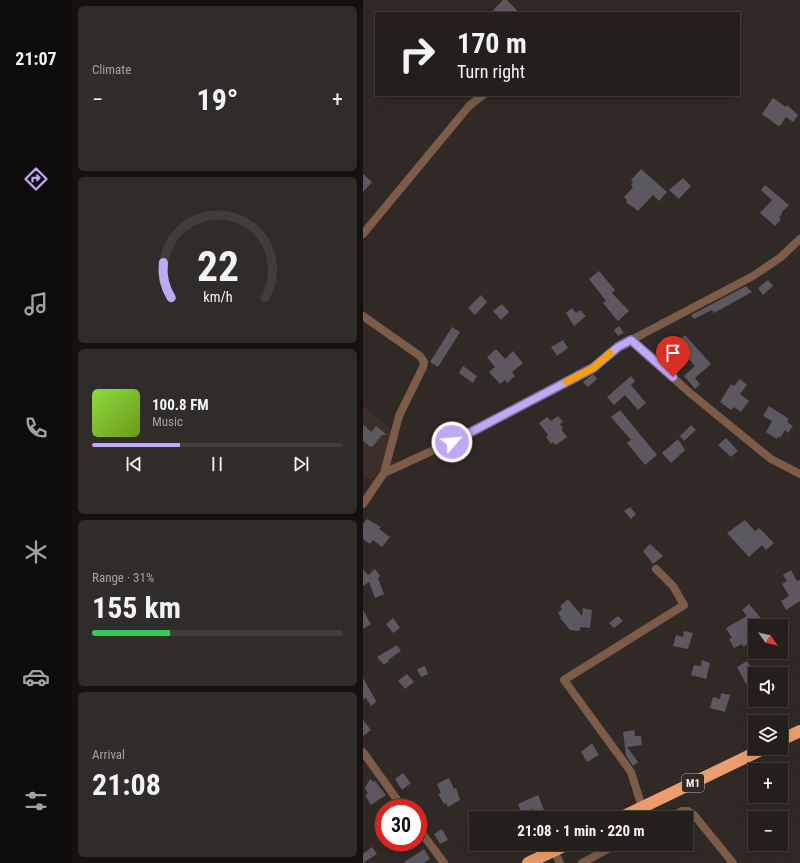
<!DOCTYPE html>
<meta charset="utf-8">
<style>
:root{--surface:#241f1c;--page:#302c29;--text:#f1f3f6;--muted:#a3a2a3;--line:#413d3b;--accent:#bea9f5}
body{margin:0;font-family:"Roboto Condensed",sans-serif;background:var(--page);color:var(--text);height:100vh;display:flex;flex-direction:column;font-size:15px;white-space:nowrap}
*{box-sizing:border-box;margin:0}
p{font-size:13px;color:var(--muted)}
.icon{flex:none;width:22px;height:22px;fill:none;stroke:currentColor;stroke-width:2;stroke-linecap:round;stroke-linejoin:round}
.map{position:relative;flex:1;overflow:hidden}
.details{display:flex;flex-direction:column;gap:6px;padding:6px;background:#14110f;width:291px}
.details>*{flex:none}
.hud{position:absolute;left:12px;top:12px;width:365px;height:84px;border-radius:0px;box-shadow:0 4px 16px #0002,0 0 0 1px var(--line);background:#241f1c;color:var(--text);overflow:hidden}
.needle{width:26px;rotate:124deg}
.buttons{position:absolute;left:385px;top:619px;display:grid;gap:8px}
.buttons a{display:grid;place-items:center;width:40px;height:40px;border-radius:0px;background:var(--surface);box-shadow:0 4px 16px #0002,0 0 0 1px var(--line);font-size:20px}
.speed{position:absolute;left:12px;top:799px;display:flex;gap:8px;font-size:20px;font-weight:700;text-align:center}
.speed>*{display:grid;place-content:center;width:52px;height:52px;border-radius:50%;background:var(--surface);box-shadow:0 4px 16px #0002,0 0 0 1px var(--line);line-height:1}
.speed .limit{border:6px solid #d22;background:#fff;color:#111}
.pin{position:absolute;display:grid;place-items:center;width:34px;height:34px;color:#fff;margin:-41px -17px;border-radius:50% 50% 50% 0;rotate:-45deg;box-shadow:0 0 4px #0007}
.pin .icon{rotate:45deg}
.me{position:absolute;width:44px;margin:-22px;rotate:63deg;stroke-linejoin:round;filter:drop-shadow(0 0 3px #0008)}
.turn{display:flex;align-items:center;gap:14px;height:84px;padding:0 16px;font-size:18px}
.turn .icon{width:52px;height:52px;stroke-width:2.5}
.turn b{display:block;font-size:28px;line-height:34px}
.big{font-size:30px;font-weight:700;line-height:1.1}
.details .card{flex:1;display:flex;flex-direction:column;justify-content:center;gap:6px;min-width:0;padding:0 14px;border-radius:6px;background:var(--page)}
.details .dial{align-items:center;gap:0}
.dial svg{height:104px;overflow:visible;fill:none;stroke:var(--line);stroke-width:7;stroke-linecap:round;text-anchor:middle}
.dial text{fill:var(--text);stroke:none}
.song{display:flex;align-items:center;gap:12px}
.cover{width:48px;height:48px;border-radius:6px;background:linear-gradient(135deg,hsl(90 70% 55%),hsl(80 70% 35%))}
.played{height:4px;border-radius:2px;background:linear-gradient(90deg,var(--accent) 35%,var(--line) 35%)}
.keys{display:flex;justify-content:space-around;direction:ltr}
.heat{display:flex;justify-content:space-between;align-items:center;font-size:22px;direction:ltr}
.charge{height:6px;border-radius:3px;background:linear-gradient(90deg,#34c759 31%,var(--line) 0)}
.trip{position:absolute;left:106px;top:811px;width:224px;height:40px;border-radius:0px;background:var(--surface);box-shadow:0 4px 16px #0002,0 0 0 1px var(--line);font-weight:700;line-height:40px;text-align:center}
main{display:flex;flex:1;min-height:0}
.tabs{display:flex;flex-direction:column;width:72px;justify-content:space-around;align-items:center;background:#0e0c0b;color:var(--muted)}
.tabs .icon{width:28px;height:28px}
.tabs .on{color:var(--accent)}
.tabs b{font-size:18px;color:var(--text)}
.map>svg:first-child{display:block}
.built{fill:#3c2f28}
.building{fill:#5b5860}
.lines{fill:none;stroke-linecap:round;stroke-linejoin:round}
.street{stroke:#7c5c49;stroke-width:8}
.highway{stroke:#ed9e6e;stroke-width:12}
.route-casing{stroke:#7c6e9f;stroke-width:10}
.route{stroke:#bea9f5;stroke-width:7}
.slow{stroke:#f59e0b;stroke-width:7}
.labels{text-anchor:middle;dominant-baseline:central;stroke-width:4;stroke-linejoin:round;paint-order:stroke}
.shield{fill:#302925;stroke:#b5b0ad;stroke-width:1}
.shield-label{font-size:11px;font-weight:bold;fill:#eeeae7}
</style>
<main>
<nav class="tabs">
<b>21:07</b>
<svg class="icon on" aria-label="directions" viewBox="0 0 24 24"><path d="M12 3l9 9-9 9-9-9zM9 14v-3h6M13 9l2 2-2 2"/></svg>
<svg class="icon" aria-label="music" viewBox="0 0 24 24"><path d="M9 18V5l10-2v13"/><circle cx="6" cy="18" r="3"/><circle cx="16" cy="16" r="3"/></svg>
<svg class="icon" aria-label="phone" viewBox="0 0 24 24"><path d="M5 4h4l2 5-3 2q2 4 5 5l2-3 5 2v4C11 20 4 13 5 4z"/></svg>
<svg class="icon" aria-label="climate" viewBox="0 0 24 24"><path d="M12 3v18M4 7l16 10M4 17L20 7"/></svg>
<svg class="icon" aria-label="car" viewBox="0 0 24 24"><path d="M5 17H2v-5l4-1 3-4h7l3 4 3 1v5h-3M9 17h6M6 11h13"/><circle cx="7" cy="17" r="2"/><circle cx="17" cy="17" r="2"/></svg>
<svg class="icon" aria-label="filters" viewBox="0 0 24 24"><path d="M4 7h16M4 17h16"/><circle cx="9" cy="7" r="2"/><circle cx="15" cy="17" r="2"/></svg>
</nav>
<section class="details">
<div class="card"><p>Climate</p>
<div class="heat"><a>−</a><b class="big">19°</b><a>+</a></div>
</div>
<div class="card dial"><svg viewBox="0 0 100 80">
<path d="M14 69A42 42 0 1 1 86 69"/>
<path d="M14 69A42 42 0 0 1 8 42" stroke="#bea9f5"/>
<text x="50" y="56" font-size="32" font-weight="700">22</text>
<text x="50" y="72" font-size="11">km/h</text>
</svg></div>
<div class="card">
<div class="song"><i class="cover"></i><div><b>100.8 FM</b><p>Music</p></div></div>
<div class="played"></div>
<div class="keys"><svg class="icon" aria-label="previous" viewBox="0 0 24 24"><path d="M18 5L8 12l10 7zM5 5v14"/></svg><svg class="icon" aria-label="pause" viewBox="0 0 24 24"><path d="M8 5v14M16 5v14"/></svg><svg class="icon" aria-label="next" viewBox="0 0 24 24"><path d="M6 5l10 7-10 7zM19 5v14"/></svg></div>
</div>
<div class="card"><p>Range · 31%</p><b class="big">155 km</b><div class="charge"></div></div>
<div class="card"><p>Arrival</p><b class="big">21:08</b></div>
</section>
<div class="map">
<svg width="437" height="863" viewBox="0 0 437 863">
<rect width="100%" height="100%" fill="#302925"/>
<path class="built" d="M 0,406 L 28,429 L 20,466 L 9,481 L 0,474 Z"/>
<path class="building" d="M 140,0 L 144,0 L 156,13 L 134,13 L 130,10 Z
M 410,98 L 423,107 L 424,105 L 435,115 L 430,122 L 423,117 L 417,126 L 414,125 L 399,114 Z
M 278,169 L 304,192 L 296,201 L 290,195 L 275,211 L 263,202 L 264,200 L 261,197 L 270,187 L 268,185 L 270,182 L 268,180 Z
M 0,174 L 9,182 L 0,192 Z
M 320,178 L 328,186 L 316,199 L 306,190 Z
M 402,185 L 426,205 L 418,213 L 419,214 L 416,218 L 418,219 L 412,226 L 397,213 L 409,200 L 398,190 Z
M 236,271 L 252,290 L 249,293 L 266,311 L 255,321 L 240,303 L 243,301 L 226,279 Z
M 405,280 L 410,286 L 400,295 L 395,288 Z
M 383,286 L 389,292 L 351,313 L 349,310 L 331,319 L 328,315 Z
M 118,295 L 124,302 L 112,315 L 105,308 Z
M 139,304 L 146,312 L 138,320 L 130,311 Z
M 209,308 L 213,313 L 217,310 L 223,316 L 211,326 L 203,313 Z
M 256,326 L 261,333 L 255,336 L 251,330 Z
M 89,327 L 97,332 L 75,367 L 67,362 Z
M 322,335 L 348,364 L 332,378 L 337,384 L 332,389 L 321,376 L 332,366 L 312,343 Z
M 200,340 L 205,348 L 194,356 L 188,347 Z
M 133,349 L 142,359 L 150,351 L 160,363 L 149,372 L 152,376 L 144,383 L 142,380 L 137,384 L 126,372 L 132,367 L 124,357 Z
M 100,366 L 114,376 L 110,383 L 96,373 Z
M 230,374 L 234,379 L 225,387 L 220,382 Z
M 268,376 L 272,381 L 268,385 L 283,403 L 275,410 L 262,395 L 251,405 L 244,397 Z
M 377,379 L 384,385 L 377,394 L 386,401 L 378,412 L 371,407 L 368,410 L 357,402 L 368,384 L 371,386 Z
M 406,406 L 426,419 L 424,422 L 430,426 L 425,433 L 422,430 L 417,438 L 415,436 L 414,439 L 403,432 L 409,421 L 400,416 Z
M 257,410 L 294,455 L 282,465 L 264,443 L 268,440 L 248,417 Z
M 195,416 L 200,422 L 197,424 L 200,428 L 198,429 L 204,437 L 193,445 L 190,442 L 188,444 L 183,437 L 185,435 L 176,423 L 184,417 L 188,421 Z
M 0,424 L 8,432 L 13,426 L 24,435 L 19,435 L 9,447 L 6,446 L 0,441 Z
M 328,425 L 333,430 L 321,441 L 317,436 Z
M 363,438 L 375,451 L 368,457 L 355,445 Z
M 315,439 L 322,450 L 308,463 L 299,453 Z
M 267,507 L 273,514 L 268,519 L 261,511 Z
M 4,519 L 18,527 L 16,529 L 27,537 L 19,547 L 10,540 L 7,544 L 0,539 L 0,524 Z
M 382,520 L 392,531 L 396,528 L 411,543 L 403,550 L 399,545 L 386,557 L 364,533 Z
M 287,544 L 300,556 L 290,564 L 280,551 Z
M 0,569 L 5,575 L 12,569 L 17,576 L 15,578 L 21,594 L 12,598 L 6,582 L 0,586 Z
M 428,570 L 434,581 L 437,580 L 437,601 L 423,610 L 418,601 L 426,596 L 419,584 L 424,581 L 420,575 Z
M 205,599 L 219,616 L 220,608 L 229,610 L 227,628 L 218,627 L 216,631 L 207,630 L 197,618 L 198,617 L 195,613 L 199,609 L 197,606 Z
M 386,604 L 401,622 L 397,626 L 392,626 L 392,640 L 380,647 L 379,644 L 371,648 L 366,639 L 369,638 L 363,628 L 384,616 L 379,610 Z
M 0,610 L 8,624 L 0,629 Z
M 255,616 L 260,621 L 251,628 L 246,623 Z
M 30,618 L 37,628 L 30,633 L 23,624 Z
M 321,631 L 330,633 L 325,649 L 310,646 L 313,635 L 320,637 Z
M 34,645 L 38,651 L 25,660 L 26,661 L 21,665 L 14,657 Z
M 339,660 L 347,663 L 343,679 L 328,675 L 331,665 L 338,666 Z
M 384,661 L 392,674 L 392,678 L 383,684 L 374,667 Z
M 62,666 L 65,674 L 58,677 L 54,669 Z
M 44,674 L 51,682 L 42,689 L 35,681 Z
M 0,678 L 12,699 L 13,702 L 8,706 L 3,698 L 0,699 Z
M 358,693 L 367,695 L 362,712 L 347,708 L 350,697 L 357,699 Z
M 0,720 L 8,730 L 0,736 Z
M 271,730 L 272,736 L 278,736 L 279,745 L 264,747 L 275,762 L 270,766 L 263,755 L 260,732 Z
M 229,743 L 236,755 L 224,762 L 218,752 Z
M 40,773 L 48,783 L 39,790 L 32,779 Z
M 86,778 L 91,789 L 93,788 L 97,800 L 85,807 L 83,803 L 81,804 L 75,794 L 78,793 L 74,784 Z
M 7,779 L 10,782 L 12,781 L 23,795 L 8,805 L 2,795 L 5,793 L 2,788 Z
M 175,795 L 181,810 L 172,813 L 170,809 L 158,813 L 155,804 Z
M 79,829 L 85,840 L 77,844 L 71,834 Z
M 9,847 L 14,854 L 0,863 L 0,854 Z
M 61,849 L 67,859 L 60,863 L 40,863 Z"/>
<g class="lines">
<path class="street" d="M 0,234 L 106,106 L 120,95
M 0,316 L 57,356 L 61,362 L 60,367 L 36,416 L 21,473 L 0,504
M 268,340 L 327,393 L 408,459 L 437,474
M 21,473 L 99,437 L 230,368 L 255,347 L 390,276 L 418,257 L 437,239
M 0,752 L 40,808
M 279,807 L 268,772 L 201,680 L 321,605 L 310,586 L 293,569
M 306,818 L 319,811 L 325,811 L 331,815 L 370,863
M 55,828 L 81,863
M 191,851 L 197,863
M 219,863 L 254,844"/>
<path class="highway" d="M 418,740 L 437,731
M 257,818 L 402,748
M 165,863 L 205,844"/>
</g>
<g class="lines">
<defs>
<path id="route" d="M 89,442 L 230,368 L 255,347 L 268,340 L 310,377"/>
</defs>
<use href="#route" class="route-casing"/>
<use href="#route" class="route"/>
<path class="slow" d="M 203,382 L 230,368 L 247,353"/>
</g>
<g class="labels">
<rect class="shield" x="319" y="774" width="22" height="18" rx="3"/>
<g class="shield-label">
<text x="330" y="783">M1</text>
</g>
</g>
</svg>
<div class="buttons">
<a><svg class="needle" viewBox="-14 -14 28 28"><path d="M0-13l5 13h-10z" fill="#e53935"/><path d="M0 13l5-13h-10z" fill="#a3a2a3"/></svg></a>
<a><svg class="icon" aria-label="sound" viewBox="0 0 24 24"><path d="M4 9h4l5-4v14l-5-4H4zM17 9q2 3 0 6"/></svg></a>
<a><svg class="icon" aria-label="layers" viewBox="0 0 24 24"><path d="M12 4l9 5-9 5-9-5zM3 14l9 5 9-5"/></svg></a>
<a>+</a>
<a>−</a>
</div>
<div class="speed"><div class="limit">30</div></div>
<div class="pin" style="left:310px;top:377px;background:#d93025"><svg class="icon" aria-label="arrive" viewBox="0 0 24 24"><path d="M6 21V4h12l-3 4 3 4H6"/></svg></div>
<svg class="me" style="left:89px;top:442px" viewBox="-20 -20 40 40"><circle r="17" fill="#bea9f5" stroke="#fff" stroke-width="3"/><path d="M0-11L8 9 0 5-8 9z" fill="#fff"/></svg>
<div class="trip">21:08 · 1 min · 220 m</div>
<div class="hud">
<div class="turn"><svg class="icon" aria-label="right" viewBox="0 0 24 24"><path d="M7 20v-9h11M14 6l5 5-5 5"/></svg><div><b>170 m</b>Turn right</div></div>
</div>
</div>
</main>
